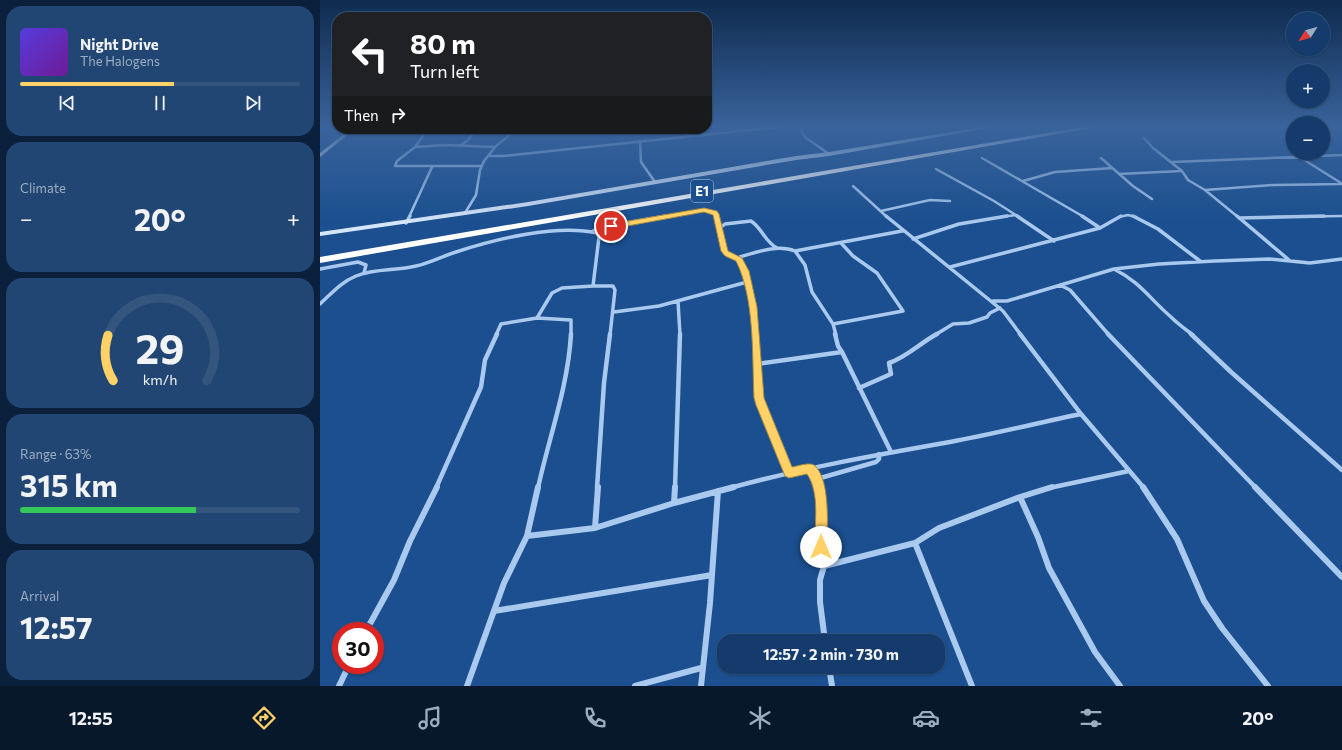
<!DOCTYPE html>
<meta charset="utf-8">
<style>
:root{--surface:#143b6b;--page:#214673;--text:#f1f3f6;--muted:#9dadc1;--line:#33557e;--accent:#ffd166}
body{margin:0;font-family:Commissioner,sans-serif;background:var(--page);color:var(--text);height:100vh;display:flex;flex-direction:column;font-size:15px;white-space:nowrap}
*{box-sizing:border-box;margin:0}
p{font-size:13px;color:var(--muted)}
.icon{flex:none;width:22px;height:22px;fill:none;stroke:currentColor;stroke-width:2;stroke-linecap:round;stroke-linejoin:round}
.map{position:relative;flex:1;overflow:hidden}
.details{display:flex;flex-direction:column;gap:6px;padding:6px;background:#0b203b;width:320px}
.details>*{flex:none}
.hud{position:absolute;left:12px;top:12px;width:380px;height:122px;border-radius:16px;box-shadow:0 1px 3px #0004,0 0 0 1px var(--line);background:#202124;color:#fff;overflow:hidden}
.needle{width:26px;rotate:233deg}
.tools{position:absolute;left:966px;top:12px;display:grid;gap:8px}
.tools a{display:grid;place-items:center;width:44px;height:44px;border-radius:50%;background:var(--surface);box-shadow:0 1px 3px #0004,0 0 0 1px var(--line);font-size:20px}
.speed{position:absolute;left:12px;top:622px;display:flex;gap:8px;font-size:20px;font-weight:700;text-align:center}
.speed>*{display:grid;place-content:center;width:52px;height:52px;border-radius:50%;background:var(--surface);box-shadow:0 1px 3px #0004,0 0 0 1px var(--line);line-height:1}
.speed .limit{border:6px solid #d22;background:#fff;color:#111}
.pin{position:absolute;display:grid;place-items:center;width:34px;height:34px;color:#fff;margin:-17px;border:2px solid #fff;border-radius:50%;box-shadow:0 1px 4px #0007}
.me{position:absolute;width:44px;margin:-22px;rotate:0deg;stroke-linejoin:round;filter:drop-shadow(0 0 3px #0008)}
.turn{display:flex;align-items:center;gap:14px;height:84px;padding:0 12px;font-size:18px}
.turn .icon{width:52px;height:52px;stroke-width:2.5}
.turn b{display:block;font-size:28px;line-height:34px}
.then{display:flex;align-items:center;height:38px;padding:0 12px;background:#0003;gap:8px;font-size:15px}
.big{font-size:30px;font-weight:700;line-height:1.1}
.details .tile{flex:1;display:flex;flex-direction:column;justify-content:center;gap:6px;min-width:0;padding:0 14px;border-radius:16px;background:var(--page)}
.details .dial{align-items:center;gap:0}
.dial svg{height:104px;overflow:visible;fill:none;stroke:var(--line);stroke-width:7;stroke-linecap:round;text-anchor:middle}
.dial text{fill:var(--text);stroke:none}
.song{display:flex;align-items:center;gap:12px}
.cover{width:48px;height:48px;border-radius:6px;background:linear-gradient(135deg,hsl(250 70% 55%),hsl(280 70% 35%))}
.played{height:4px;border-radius:2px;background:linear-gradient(90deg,var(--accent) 55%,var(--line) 55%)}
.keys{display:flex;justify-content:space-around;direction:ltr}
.heat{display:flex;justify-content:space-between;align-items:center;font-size:22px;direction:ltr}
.charge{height:6px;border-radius:3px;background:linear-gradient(90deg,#34c759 63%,var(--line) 0)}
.trip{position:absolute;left:397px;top:634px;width:228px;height:40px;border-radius:16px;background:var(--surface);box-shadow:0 1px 3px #0004,0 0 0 1px var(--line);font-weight:700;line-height:40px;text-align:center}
.tabs{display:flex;height:64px;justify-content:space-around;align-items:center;background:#08182b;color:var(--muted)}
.tabs .icon{width:28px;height:28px}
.tabs .selected{color:var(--accent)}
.tabs b{font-size:18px;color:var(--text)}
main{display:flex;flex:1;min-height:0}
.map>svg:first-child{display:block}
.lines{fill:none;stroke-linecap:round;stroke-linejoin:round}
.street-far3{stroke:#a9c9ee;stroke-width:2.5}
.street-far2{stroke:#a9c9ee;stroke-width:3.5}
.street-far1{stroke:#a9c9ee;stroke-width:4.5}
.street{stroke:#a9c9ee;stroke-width:6}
.secondary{fill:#d6e6fa;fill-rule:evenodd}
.highway{fill:#fff;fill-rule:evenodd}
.route{fill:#ffd166;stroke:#a68842}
.labels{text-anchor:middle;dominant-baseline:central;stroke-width:4;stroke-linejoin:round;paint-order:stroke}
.shield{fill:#1b4f8f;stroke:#bbcadd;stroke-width:1}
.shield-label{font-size:13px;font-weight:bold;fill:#fff}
</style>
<main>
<section class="details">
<div class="tile">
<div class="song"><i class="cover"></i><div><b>Night Drive</b><p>The Halogens</p></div></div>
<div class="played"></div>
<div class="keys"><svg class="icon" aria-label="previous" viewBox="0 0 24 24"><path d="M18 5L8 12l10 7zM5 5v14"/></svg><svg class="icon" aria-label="pause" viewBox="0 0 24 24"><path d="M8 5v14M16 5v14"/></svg><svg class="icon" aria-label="next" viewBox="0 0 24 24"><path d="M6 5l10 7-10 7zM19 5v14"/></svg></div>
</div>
<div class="tile"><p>Climate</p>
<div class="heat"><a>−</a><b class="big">20°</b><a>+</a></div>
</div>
<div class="tile dial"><svg viewBox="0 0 100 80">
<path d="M14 69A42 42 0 1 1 86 69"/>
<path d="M14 69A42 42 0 0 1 10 34" stroke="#ffd166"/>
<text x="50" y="56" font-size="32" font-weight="700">29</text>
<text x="50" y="72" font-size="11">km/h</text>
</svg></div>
<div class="tile"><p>Range · 63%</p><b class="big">315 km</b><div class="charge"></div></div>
<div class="tile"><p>Arrival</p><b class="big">12:57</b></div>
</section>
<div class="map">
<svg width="1022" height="686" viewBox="0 0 1022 686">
<rect width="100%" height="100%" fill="#1b4f8f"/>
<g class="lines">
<path class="street-far3" d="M 479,126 L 485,137 L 509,154
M 108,129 L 95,147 L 77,161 L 75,166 L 162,166
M 824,138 L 833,148 L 862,171 L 868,180 L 885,190 L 918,217
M 320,141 L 321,162 L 335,182
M 140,146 L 148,140 L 157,129
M 95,147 L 125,145 L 174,147
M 168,156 L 183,156 L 468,126
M 978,156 L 1021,183
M 662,158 L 764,217
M 781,158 L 813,186 L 832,199
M 852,162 L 1022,155
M 616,169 L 674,201 L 699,217
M 799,174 L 861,171
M 703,181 L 735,172 L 792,168
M 533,186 L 567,217
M 885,190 L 953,185 L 1022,184
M 561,211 L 610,200 L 630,201
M 145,213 L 156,195 L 160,170 L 164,161 L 176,146 L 197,129
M 89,217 L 112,167
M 340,217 L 384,210 L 395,212 L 398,217
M 681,217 L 696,215
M 799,217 L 808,215 L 816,217
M 953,217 L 1022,216"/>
<path class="street-far2" d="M 397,216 L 405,251 L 408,255 L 419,259 C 431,283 433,309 435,335
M 566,216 L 683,311 L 701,335
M 697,216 L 734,241
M 762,216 L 780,228
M 813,216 L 838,229 L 880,261
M 917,216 L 969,260
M 919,218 L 1004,216
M 86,223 L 90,216
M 400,228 L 405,224 L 431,221 C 442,228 445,242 457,248
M 273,231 L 282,227 L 346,216
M 593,239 L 639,224 L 687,216
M 475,251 L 485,265 L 492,292 L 513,324
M 419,259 L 420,257 C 437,252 458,244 475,251 L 582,231
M 630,267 L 780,228 L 801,216
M 0,269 L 38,262 L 46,265 L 44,273
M 794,269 C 820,282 830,299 851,317 C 858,324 865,329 873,335
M 740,285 L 750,290 L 789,335
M 273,286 L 293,286 L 295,290 L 290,335
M 358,301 L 360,335
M 673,301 L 687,301 L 794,269 L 839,264 L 895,261 L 949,259 L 990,263 L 1022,259
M 0,304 C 11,294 21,282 36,276 C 55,268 76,271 96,266 C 110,263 123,256 136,252 C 176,239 236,224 277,233 L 279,237 L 273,286 L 242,288 L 232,293 L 217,318 L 181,324 L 176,335
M 294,312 L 339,306 L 427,282
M 217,318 L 251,320 L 251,335
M 516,335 L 513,324 L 583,311 L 557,273 L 533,256 L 521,243
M 615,335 L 633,324 L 649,323 L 667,317 L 670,313 L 680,308"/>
<path class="street-far1" d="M 435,334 L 439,398 L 469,473
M 700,334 L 761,414 L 824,488
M 788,334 L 936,488
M 871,334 L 911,372 L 1022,470
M 522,352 L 571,452
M 437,364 L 522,352 L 518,346 L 515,334
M 539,388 L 571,374 L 569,363 C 587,357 600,343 617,334
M 489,469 L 497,479 L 498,488
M 497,479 L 556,462 L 559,459 L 559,454
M 116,488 L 161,387 L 165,360 L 177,334
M 218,488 C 229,437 248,387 251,334
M 277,488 L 284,383 L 290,334
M 355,488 L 360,334
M 410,488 C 483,468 556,455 630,442 C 674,434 717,423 761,414
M 729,488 L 809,471"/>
<path class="street" d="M 498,487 L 501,508 L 501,547 L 504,566 L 500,580 L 500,602 L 505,641
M 823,487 L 857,539 L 884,601 L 902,628 L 948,686
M 935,487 L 1022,577
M 700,497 L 718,537 L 729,568 L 775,652 L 800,686
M 354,503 L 355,487
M 275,528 L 278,487
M 207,536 L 275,528 L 354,503 L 414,487
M 595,543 L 652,686
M 504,566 L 595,543 L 619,528 L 700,497 L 732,487
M 174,611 L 392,575
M 46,631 L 74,580 L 90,541 L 117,487
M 509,667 L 512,686
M 19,686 L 29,665
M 147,686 L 184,583 L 207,536 L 218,487
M 315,686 L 381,668
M 381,686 L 390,603 L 398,491"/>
<path class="secondary" d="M 668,126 L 680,126 L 509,156 L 476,160 L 208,206 L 0,236 L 0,232 L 208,202 L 476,156 L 509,152 Z
M 30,129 L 35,129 L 0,157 L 0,153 Z"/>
<path class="highway" d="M 767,126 L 783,126 L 0,263 L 0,257 Z"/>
</g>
<linearGradient id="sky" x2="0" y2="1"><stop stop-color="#0f2b4f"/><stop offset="0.57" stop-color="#39639b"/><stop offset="1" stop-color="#39639b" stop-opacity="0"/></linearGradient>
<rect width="1022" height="222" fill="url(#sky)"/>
<path class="route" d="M 384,208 L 397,211 L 399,214 L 408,251 L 422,258 L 429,271 L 437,307 L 444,398 L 472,467 C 478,466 489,462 494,465 C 511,479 507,527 507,547 L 505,551 L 501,553 L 496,551 L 494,547 C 495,525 500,493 487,474 L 469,478 L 465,476 L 436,405 L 434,398 C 432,356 435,299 416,261 L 405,256 L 401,251 L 393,215 L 384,212 L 291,229 L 287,226 L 291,224 Z"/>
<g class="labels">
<rect class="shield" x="371" y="180" width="22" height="22" rx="3"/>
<g class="shield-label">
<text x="382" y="191">E1</text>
</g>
</g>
</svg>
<div class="tools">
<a><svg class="needle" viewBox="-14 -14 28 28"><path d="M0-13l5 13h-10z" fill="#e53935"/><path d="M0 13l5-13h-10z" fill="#9dadc1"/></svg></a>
<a>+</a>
<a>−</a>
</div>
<div class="speed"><div class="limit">30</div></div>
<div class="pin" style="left:291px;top:226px;background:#d93025"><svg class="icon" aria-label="arrive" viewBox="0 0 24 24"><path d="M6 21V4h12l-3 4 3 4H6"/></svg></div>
<svg class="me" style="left:501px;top:547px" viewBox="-20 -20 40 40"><circle r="19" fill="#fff"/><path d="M0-13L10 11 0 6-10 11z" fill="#ffd166"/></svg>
<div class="trip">12:57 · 2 min · 730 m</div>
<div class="hud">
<div class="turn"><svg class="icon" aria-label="left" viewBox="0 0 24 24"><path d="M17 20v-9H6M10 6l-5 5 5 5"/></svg><div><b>80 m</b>Turn left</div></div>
<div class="then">Then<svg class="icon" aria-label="right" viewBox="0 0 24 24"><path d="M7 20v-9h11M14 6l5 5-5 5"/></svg></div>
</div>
</div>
</main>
<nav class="tabs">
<b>12:55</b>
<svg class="icon selected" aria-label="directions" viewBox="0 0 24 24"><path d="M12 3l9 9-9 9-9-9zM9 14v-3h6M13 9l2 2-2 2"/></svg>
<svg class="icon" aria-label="music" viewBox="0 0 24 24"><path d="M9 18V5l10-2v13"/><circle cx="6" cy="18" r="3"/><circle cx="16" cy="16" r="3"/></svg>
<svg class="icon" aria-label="phone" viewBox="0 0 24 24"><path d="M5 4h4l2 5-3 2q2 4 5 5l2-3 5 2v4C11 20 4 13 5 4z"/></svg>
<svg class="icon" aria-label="climate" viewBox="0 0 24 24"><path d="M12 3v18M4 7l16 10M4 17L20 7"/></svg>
<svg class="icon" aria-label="car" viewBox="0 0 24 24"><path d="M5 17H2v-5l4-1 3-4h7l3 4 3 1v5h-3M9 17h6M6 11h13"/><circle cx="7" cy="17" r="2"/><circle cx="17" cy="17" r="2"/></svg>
<svg class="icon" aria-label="filters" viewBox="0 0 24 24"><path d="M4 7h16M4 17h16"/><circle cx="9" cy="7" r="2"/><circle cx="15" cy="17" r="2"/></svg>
<b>20°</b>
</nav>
